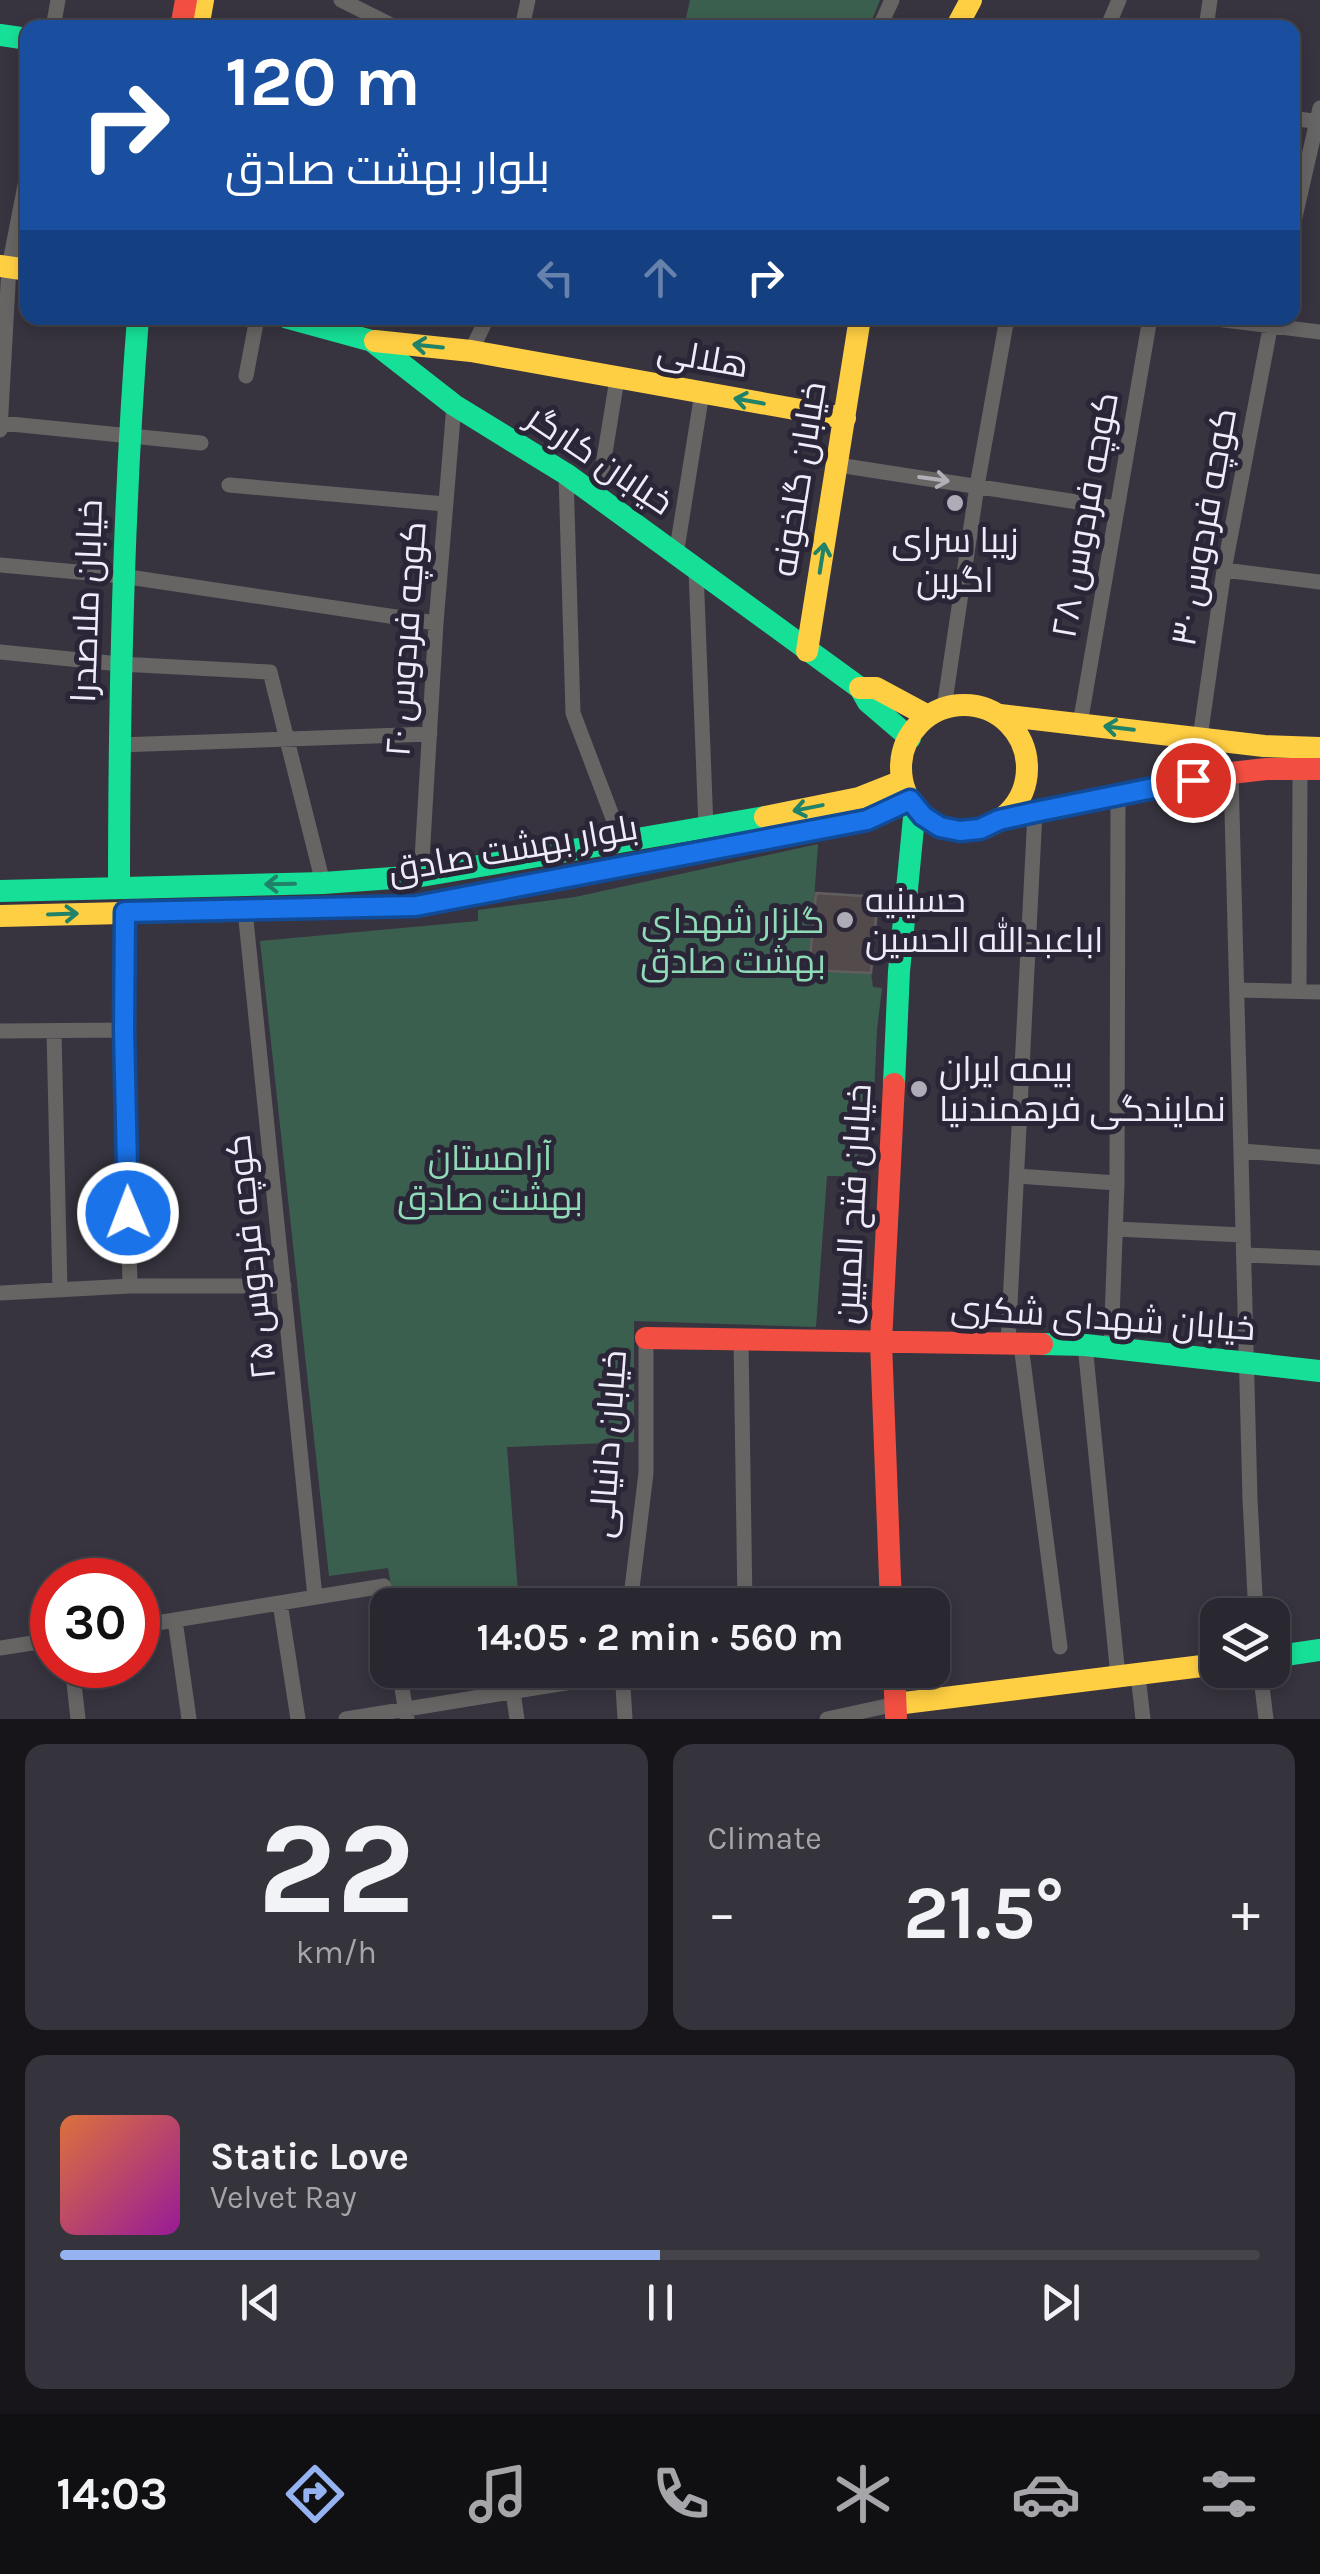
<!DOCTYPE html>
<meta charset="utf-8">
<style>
:root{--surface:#29272f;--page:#35333b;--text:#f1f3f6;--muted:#a5a5aa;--line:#45444b;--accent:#95b2f1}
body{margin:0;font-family:Karla,Cairo,sans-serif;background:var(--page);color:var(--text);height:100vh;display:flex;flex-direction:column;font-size:38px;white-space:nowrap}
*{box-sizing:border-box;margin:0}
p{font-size:32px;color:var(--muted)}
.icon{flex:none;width:55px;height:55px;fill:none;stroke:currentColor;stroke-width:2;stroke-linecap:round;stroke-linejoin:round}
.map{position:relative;height:1719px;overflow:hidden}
.drawer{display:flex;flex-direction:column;gap:25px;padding:25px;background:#17151a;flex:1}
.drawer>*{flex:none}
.hud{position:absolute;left:20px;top:20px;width:1280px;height:305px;border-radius:20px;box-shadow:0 5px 15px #0003,0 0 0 2px var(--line);background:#1a4fa0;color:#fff;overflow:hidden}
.buttons{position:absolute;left:1200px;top:1598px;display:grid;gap:20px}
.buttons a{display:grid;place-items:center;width:90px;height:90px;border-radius:20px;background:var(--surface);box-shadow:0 5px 15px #0003,0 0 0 2px var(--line);font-size:50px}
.speed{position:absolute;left:30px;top:1558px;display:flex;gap:20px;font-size:50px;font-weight:700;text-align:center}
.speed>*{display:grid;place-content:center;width:130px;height:130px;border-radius:50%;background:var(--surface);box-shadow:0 5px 15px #0003,0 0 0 2px var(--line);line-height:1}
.speed .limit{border:15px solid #d22;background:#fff;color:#111}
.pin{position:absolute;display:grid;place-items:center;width:85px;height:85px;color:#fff;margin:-42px;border:5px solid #fff;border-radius:50%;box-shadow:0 2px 10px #0007}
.me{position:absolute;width:110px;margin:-55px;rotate:359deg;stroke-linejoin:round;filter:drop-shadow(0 0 8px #0008)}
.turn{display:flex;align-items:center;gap:35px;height:210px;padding:0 40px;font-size:45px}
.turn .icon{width:130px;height:130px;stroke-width:2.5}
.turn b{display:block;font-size:70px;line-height:85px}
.lanes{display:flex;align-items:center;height:95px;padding:0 40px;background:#0003;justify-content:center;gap:50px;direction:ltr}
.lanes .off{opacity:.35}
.big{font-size:75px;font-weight:700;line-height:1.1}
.drawer .tile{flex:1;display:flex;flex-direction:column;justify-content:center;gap:15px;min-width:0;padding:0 35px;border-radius:20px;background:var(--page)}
.drawer .dial{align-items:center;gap:0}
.dial b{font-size:130px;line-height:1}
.song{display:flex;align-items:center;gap:30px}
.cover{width:120px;height:120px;border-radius:15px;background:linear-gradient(135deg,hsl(20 70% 55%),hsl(300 70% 35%))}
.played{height:10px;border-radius:5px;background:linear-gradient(90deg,var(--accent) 50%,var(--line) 50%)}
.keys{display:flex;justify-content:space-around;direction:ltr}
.heat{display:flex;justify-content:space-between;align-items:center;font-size:55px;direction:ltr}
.drawer .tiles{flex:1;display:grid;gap:25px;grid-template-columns:1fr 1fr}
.tile:last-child{grid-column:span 2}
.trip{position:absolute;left:370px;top:1588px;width:580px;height:100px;border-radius:20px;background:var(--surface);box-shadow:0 5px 15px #0003,0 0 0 2px var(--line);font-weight:700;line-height:100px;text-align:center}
.dock{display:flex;height:160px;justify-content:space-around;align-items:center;background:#101013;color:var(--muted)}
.dock .icon{width:70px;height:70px}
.dock .selected{color:var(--accent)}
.dock b{font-size:45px;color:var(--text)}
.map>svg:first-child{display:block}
.green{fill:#3b5f4f}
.building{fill:#524a4b;stroke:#625e60;stroke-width:2.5}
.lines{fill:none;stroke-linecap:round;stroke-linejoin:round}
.street{stroke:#676464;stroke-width:15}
.fast{stroke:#16e098;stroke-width:22}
.slow{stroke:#ffcf43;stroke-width:22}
.jam{stroke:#f24e42;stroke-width:22}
.oneway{stroke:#208268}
.oneway2{stroke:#b2afb6}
.route-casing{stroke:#114b97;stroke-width:25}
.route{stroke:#1a73e8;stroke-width:18}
.poi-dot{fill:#afacb8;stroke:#2b2538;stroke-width:4}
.labels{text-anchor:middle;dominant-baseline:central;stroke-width:10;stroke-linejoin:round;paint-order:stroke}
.street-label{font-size:35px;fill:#efecf9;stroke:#2b2538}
.poi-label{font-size:35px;fill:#efecf9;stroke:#2b2538;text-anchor:start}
.park-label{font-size:35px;fill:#90dbb7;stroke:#2b2538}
</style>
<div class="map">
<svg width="1320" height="1719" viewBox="0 0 1320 1719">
<rect width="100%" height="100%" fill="#37343f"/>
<path class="green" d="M 690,0 L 880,0 L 869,27 L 684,27 Z
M 818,844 L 809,969 L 871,973 L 873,987 L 882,988 L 877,1030 L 872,1139 L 858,1139 L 857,1176 L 827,1176 L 816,1327 L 634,1321 L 634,1442 L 507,1447 L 519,1605 L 394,1605 L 388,1568 L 329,1576 L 260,941 L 478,921 L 478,910 L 575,897 Z"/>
<path class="building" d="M 816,893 L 878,897 L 871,973 L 809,970 Z"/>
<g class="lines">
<path class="street" d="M 341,0 L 397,28
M 53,28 L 58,0
M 522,28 L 528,0
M 879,28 L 892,0
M 1107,28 L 1119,0
M 1206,28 L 1210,0
M 1292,118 L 1320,122
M 1292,230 L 1320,108
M 1208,318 L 1320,332
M 471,351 L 487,318
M 246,376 L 257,318
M 0,423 L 201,443
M 0,430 L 9,267 L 28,170
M 838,465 L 1116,508
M 566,474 L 573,713 L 622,842
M 229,485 L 445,504
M 598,496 L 617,379
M 676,555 L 702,393
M 0,565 L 122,576 L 436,623
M 696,570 L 706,828
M 1224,570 L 1320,582
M 0,652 L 120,664 L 270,672 L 323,883
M 944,708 L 977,486 L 1007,318
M 1080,724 L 1150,318
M 1200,738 L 1224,570 L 1272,318
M 118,745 L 430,734
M 1298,769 L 1300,781 L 1299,991
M 1231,773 L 1250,1499 L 1256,1615
M 421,876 L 436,623 L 454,405
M 245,910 L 315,1597
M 125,912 L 124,1030 L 130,1286
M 1237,990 L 1320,992
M 0,1031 L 124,1030
M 54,1031 L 60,1290
M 1241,1151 L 1320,1157
M 1017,1176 L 1117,1183
M 1116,1229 L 1243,1235
M 1244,1255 L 1320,1258
M 0,1293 L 130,1286 L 284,1286
M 741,1340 L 745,1605
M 1008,1343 L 1035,812
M 1021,1345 L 1060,1647
M 1085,1345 L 1118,1676
M 1111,1347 L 1117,1183 L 1118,794
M 280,1603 L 298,1719
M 630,1605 L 646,1473 L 646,1338
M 387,1606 L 388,1606
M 175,1620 L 189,1719
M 138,1626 L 384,1586
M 0,1648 L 52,1640
M 72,1665 L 78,1719
M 399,1670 L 407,1719
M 622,1670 L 625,1719
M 1260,1670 L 1266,1719
M 1138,1675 L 1143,1719
M 513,1692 L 517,1719
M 346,1719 L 621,1674 L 667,1670
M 827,1719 L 896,1704"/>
<path class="fast" d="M 0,35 L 28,39
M 288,318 L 372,341 L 454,405 L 566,474 L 860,688 L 868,702 L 910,738
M 555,880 L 867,820 L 910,801
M 119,888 C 119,698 123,508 138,318
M 0,891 L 323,883 L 421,876 L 765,817
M 894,1084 L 899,971 L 915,807
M 1042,1344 L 1085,1345 L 1320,1371
M 1272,1657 L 1320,1650"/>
<path class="slow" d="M 198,28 L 203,0
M 956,28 L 971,0
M 0,266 L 28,270
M 375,341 L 471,351 L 845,418
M 807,651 L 860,318
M 860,688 L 876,688 L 928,716
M901 768a63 63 0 1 1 126 0a63 63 0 1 1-126 0Z
M 1000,715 L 1264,746 L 1320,748
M 765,817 L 859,798 L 902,781
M 0,916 L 416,906 L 555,880
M 896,1704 L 1218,1664"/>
<path class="jam" d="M 181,28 L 186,0
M 999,820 L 1231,773 L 1266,769 L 1320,769
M 646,1338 L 1042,1344
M 891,1605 L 881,1342 L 894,1084
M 894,1670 L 896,1716"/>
</g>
<defs><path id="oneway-shaft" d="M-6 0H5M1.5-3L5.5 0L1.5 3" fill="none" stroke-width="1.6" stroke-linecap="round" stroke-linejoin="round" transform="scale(2.5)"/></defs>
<g class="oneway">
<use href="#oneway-shaft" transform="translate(428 346) rotate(-174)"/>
<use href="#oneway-shaft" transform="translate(749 401) rotate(-170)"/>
<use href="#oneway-shaft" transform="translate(822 558) rotate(-81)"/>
<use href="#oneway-shaft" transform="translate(1119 728) rotate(-173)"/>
<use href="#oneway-shaft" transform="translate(808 808) rotate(169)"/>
<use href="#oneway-shaft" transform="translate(280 884) rotate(179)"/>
<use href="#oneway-shaft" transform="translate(63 914) rotate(-2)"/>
</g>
<use class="oneway2" href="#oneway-shaft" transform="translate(934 479) rotate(8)"/>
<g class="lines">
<defs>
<path id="route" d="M 128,1213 L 124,1030 L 125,912 L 416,906 L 867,820 L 910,800 L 923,816 L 940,827 L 960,831 L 980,829 L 999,820 L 1035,812 L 1193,780"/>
</defs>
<use href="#route" class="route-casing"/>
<use href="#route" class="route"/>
</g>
<g class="poi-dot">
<circle cx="955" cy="503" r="10"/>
<circle cx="845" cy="920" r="10"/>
<circle cx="919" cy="1089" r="10"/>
</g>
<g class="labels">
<g class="street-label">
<text transform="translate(703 358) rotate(10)">هلالی</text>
<text transform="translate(600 460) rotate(34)">خیابان کارگر</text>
<text transform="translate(799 479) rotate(-81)">خیابان گلخونه</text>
<text transform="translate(1085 515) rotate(-80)">کوچه فردوس ۲۸</text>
<text transform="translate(1204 527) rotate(-80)">کوچه فردوس ۳۰</text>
<text transform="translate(87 601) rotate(-88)">خیابان ملاصدرا</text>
<text transform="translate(406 639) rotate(-86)">کوچه فردوس ۲۰</text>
<text transform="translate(513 849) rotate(-10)">بلوار بهشت صادق</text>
<text transform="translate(853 1204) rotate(-87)">خیابان فتح المبین</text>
<text transform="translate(251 1257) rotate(-96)">کوچه فردوس ۲۵</text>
<text transform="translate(1103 1318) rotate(4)">خیابان شهدای شکری</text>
<text transform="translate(608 1444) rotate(-86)">خیابان دانیالی</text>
</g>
<g class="poi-label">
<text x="955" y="540" text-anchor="middle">زیبا سرای<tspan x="955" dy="40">اگرین</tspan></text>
<text x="865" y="900">حسینیه<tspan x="865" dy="40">اباعبدالله الحسین</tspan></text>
<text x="939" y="1069">بیمه ایران<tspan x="939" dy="40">نمایندگی فرهمندنیا</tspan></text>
</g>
<g class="park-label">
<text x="733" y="921">گلزار شهدای<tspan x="733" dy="40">بهشت صادق</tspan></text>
<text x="490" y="1158">آرامستان<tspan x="490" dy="40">بهشت صادق</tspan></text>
</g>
</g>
</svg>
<div class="buttons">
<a><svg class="icon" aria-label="layers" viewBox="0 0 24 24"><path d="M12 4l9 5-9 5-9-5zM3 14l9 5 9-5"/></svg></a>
</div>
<div class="speed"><div class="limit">30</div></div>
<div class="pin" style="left:1193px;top:780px;background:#d93025"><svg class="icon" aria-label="arrive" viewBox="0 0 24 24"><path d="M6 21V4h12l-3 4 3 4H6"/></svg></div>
<svg class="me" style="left:128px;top:1213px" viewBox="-20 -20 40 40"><circle r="17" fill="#1a73e8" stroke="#fff" stroke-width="3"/><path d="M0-11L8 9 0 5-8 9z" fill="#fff"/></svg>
<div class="trip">14:05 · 2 min · 560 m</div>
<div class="hud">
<div class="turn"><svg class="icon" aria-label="right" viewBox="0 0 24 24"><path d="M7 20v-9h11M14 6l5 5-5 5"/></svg><div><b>120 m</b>بلوار بهشت صادق</div></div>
<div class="lanes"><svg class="icon off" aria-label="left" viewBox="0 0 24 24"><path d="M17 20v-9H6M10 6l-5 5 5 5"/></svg><svg class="icon off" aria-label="ahead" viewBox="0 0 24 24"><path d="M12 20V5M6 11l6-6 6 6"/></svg><svg class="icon" aria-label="right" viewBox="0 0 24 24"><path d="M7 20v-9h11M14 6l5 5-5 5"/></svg></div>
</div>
</div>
<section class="drawer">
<div class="tiles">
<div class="tile dial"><b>22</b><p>km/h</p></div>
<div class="tile"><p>Climate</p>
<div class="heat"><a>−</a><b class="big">21.5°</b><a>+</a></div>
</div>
<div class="tile">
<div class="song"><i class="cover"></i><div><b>Static Love</b><p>Velvet Ray</p></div></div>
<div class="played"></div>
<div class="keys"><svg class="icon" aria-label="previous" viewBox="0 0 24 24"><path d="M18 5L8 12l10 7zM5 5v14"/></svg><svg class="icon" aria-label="pause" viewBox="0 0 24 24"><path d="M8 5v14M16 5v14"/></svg><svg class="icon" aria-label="next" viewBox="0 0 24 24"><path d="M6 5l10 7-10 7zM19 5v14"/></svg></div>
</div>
</div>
</section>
<nav class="dock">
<b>14:03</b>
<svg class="icon selected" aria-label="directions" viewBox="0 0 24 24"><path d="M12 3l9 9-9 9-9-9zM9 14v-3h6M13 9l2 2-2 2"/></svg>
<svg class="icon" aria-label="music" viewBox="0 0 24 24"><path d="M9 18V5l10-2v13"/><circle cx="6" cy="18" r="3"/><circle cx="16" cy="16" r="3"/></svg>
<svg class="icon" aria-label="phone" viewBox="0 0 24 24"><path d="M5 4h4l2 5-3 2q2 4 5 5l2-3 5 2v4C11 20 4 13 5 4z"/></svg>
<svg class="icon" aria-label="climate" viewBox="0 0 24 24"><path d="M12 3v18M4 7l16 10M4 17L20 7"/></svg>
<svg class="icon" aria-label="car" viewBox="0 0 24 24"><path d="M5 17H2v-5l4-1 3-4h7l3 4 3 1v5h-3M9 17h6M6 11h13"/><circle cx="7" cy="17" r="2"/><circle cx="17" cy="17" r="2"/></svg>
<svg class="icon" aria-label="filters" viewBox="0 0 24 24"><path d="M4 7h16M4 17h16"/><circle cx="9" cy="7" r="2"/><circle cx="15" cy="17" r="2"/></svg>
</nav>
